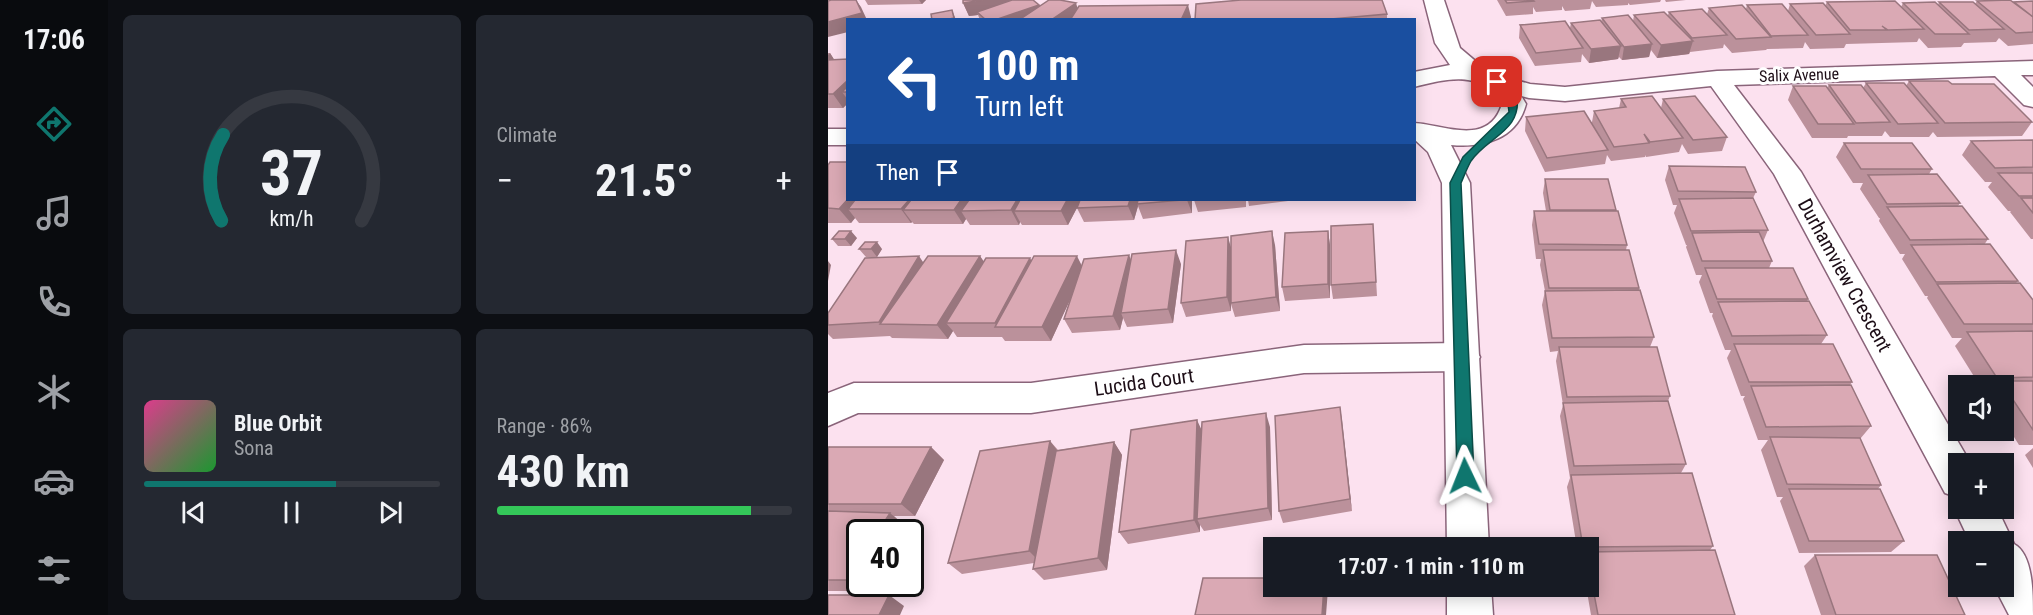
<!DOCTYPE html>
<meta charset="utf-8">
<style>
:root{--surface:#171b24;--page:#242831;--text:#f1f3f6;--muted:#9ea1a6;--line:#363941;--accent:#0f766e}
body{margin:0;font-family:"Roboto Condensed",sans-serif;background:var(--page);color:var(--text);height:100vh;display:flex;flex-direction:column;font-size:22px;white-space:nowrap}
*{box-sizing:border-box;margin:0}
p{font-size:20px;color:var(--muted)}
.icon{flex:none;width:33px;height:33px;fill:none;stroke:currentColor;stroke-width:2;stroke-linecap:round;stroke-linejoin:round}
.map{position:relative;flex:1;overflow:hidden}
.details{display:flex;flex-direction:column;gap:15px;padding:15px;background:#0d0f14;width:720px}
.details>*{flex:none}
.hud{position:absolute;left:18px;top:18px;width:570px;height:183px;border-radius:0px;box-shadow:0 3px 15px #0003;background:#1a4fa0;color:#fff;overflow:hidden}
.tools{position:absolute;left:1120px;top:375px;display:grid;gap:12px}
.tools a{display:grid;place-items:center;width:66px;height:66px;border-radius:0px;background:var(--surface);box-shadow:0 3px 15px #0003;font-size:30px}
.speed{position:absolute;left:18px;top:519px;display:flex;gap:12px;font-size:30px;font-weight:700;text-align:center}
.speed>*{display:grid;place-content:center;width:78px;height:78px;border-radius:50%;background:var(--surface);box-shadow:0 3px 15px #0003;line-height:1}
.speed .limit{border:3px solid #111;border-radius:9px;background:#fff;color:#111}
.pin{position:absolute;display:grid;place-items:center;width:51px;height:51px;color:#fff;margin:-26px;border-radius:12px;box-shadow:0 3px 9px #0006}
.me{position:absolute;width:66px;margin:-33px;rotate:358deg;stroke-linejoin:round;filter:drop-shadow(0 0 4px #0008)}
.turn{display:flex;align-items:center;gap:21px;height:126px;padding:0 30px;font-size:27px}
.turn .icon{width:78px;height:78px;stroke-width:2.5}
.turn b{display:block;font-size:42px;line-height:51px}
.then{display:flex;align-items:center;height:57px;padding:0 30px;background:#0003;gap:12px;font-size:22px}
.big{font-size:45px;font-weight:700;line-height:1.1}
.details .tile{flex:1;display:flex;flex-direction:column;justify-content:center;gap:9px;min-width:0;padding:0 21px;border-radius:9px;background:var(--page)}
.details .dial{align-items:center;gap:0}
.dial svg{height:156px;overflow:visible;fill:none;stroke:var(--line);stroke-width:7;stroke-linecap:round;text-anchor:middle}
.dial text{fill:var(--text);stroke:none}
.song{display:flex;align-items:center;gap:18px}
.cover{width:72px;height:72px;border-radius:9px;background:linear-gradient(135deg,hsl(330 70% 55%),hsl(130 70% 35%))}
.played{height:6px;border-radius:3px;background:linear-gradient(90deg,var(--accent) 65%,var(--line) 65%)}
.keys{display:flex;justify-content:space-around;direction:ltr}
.heat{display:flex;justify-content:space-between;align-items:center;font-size:33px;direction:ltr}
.charge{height:9px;border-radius:4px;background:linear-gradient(90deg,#34c759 86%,var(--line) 0)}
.details .tiles{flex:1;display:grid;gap:15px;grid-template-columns:repeat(2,1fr)}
.trip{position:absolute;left:435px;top:537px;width:336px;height:60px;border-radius:0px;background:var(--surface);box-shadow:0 3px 15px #0003;font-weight:700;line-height:60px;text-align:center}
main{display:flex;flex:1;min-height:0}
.tab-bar{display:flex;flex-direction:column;width:108px;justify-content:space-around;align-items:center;background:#090b0e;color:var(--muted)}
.tab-bar .icon{width:42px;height:42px}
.tab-bar .current{color:var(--accent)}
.tab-bar b{font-size:27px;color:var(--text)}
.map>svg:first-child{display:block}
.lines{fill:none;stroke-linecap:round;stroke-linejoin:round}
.street-casing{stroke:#8a647a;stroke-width:3}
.secondary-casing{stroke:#8a647a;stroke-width:3}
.street{fill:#fff;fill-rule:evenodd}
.secondary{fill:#fff;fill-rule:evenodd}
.wall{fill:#bb919b}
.shaded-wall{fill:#99767e}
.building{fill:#daa9b4;stroke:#99767e;stroke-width:1.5}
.route{fill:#0f766e;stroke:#0a4d48;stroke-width:1.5}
.labels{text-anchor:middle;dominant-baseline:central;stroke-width:6;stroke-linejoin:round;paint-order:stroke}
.far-street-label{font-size:16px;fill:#1c0d16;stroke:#fff}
.street-label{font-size:20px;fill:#1c0d16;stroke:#fff}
</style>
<main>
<nav class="tab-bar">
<b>17:06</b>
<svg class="icon current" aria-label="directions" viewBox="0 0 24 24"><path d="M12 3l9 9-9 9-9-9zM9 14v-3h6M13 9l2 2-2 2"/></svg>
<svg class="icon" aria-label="music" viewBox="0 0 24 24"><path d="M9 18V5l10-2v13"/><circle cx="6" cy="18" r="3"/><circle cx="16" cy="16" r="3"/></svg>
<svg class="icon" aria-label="phone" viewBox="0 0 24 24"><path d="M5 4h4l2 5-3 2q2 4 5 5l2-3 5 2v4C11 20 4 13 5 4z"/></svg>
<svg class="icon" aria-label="climate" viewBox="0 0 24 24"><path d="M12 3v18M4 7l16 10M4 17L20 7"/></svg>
<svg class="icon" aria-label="car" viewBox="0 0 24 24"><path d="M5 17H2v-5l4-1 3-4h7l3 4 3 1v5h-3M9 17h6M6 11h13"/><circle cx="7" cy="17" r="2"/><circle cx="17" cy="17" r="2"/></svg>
<svg class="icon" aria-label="filters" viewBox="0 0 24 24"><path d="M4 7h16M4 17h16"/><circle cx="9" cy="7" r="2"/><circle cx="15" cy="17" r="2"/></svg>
</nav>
<section class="details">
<div class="tiles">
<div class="tile dial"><svg viewBox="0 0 100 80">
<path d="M14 69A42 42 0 1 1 86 69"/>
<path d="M14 69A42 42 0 0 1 15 25" stroke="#0f766e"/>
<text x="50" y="56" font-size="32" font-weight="700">37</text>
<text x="50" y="72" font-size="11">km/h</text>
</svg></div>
<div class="tile"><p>Climate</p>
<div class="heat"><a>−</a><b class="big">21.5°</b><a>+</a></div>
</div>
<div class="tile">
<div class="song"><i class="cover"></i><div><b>Blue Orbit</b><p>Sona</p></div></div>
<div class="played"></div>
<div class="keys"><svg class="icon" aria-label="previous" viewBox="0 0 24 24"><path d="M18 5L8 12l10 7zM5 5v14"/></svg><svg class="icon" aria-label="pause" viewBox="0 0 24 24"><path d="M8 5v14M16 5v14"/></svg><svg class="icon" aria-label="next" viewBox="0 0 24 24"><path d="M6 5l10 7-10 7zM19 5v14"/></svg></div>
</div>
<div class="tile"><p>Range · 86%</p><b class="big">430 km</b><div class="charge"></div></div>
</div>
</section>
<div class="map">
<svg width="1205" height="615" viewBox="0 0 1205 615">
<rect width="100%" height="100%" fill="#fce1ef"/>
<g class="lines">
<defs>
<path id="street" d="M 1205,61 L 1205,75 L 1193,75 L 1205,87 L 1205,107 L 1196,105 L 1167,76 L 906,85 L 973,172 L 1143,464 L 1131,464 L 1131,508 L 1169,508 L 1186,544 C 1205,554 1205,593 1205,615 L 1181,615 L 1166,586 L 1176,586 L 1176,542 L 1142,542 L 1126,508 L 1131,498 L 1117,493 L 946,174 L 883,86 L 737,101 L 701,98 L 661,87 L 657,82 L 661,77 L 669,75 L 702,84 L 737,87 L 889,71 Z
M 0,129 L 20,129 L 20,145 L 0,145 Z
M 634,343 L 646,347 L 652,357 L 646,367 L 634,371 L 476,373 L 203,413 L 30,413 L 0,426 L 0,393 L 26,383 L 203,383 L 476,345 Z"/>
<path id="secondary" d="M 596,0 L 616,0 L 632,48 L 658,70 L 677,78 L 688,87 L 698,104 C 689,139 656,148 623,145 L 642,183 L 661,548 L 619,548 L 614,183 L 600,152 L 586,139 L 586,123 C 617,125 661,147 674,104 C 655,69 617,79 586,87 L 586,72 L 622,65 L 607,43 Z
M 619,586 L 663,586 L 665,615 L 619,615 Z"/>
</defs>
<use href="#street" class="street-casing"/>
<use href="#secondary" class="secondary-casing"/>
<use href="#street" class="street"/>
<use href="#secondary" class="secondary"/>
</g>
<path class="wall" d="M 37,0 L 98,0 L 94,4 L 40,5 Z
M 669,0 L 833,0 L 832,2 L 802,5 L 800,3 L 800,5 L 768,7 L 764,1 L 762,9 L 737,11 L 734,6 L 734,10 L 708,12 L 705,7 L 705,14 L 678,16 Z
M 837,0 L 858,0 L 838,2 Z
M 1149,1 L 1186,3 L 1186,2 L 1205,1 L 1205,44 L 1180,46 L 1171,38 L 1168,42 L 1136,43 L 1133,47 L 1100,48 L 1091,38 L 1089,42 L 1018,44 L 1016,48 L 982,49 L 977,42 L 975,48 L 939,49 L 938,50 L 904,53 L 896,44 L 895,48 L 862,52 L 861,54 L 829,58 L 823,50 L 821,57 L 794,60 L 791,57 L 790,59 L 761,63 L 754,54 L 753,62 L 707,66 L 691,38 L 692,25 L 742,28 L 743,23 L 773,22 L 774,18 L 805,21 L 806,15 L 840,15 L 841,12 L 879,14 L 881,8 L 918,9 L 919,5 L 960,11 L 962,4 L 997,6 L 999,2 L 1073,7 L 1075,3 L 1110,5 L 1111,2 L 1147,4 Z
M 135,3 L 249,8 L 363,17 L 362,20 L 152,20 L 150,15 L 141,16 Z
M 559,14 L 559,20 L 367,20 Z
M 0,53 L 2,53 L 6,60 L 20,59 L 20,103 L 15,108 L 0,108 Z
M 1081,81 L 1124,84 L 1204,122 L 1194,136 L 1109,137 L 1105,132 L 1101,137 L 1062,137 L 1057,131 L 1054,136 L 1020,136 L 1019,138 L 984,138 L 960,100 L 965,86 L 999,88 L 1001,85 L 1035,88 L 1038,83 L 1078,86 Z
M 793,99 L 833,108 L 835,99 L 899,137 L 894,151 L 860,154 L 854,144 L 851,152 L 818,157 L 818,155 L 817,157 L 783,161 L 779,155 L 777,164 L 717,172 L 697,131 L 698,117 L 764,122 L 766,111 L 791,108 Z
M 1205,140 L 1205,239 L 1203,239 L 1182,212 L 1183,211 L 1180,211 L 1160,187 L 1164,182 L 1157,182 L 1134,155 L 1143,141 Z
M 1016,143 L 1104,169 L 1101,174 L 1132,203 L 1130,206 L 1160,239 L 1156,245 L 1190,281 L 1188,283 L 1205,300 L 1205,445 L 1191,445 L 1176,421 L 1176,386 L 1152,386 L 1127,346 L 1134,338 L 1124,338 L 1099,298 L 1100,296 L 1097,296 L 1074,259 L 1077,254 L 1072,254 L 1051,221 L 1052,218 L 1051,218 L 1032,189 L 1035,183 L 1025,183 L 1008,157 Z
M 0,165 L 20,200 L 364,200 L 364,213 L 315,219 L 310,206 L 306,220 L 256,222 L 249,208 L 250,206 L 240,225 L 194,225 L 192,222 L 191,225 L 142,225 L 138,219 L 135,224 L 86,224 L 84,222 L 83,223 L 31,223 L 27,218 L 23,223 L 0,223 Z
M 841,166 L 928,192 L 925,198 L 940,230 L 935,242 L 944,261 L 941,268 L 980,299 L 979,301 L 999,335 L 993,344 L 1024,382 L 1022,385 L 1043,426 L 1032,439 L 1053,485 L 1050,489 L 1076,541 L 1063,552 L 971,553 L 952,501 L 955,497 L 949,497 L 933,450 L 940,440 L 930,440 L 915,399 L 917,396 L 913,396 L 899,358 L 903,350 L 897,350 L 884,316 L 885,313 L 882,313 L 871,282 L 874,275 L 868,275 L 858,247 L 859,245 L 858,245 L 846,213 L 849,205 L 845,205 L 837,180 Z
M 717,179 L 788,210 L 787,211 L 799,245 L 798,250 L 811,288 L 811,290 L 826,337 L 822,347 L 842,396 L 840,401 L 858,464 L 853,473 L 885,546 L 882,550 L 907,615 L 763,615 L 758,586 L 760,586 L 760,548 L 749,548 L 739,487 L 742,478 L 732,416 L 735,405 L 728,361 L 730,351 L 722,352 L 714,305 L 717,291 L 712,265 L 713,259 L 708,259 L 704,225 L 706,211 L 718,211 L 715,193 Z
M 366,200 L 418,200 L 418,207 L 370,212 Z
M 420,200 L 468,200 L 421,206 Z
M 545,224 L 549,296 L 505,299 L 503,285 Z
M 500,231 L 502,245 L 502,298 L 457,301 L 454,287 Z
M 29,238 L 23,246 L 10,246 L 4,239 Z
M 447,245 L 452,311 L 407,317 L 403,304 L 403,311 L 358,317 L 353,303 L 403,246 Z
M 31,249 L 54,249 L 49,257 L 38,257 Z
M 152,256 L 156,262 L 204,260 L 254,266 L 303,260 L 353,264 L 345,323 L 299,327 L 295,318 L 292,330 L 244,333 L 236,319 L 243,297 L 223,341 L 177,341 L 174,337 L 129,337 L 125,331 L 120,339 L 64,338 L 62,336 L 5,339 L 0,334 L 0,313 L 95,263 Z
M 512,407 L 524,511 L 455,523 L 451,511 Z
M 442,427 L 444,520 L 376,531 L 372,525 L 372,532 L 300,544 L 291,532 L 374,431 Z
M 222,441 L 230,450 L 286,442 L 294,455 L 279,570 L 216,580 L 205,569 L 206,563 L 134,574 L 120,563 Z
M 0,447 L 103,447 L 116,460 L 87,516 L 66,516 L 76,525 L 32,584 L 44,584 L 40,591 L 0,591 Z
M 1205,448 L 1205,468 L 1197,455 Z
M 987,555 L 1137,615 L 993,615 L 976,566 Z"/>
<path class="shaded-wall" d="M 28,0 L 33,7 L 39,20 L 20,20 L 20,32 L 0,37 L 0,22 Z
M 91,0 L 98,0 L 94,4 Z
M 155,0 L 200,0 L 149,12 L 150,15 L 141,16 L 135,3 Z
M 248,3 L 252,16 L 247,20 L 223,20 Z
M 211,5 L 216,18 L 211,20 L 167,20 Z
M 360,5 L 363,17 L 362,20 L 353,20 Z
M 124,10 L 128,20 L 117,20 Z
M 865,41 L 861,54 L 829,58 L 833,45 Z
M 824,44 L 821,57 L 794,60 L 796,47 Z
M 793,46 L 790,59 L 761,63 L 763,49 Z
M 2,53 L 11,67 L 0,78 L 0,55 Z
M 20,80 L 20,92 L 14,92 L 20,100 L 20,103 L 15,108 L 5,94 Z
M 20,200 L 42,200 L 20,209 L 27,218 L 23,223 L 11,209 Z
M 81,200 L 101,200 L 75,210 L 84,222 L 83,223 L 73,209 Z
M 133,200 L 151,200 L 133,211 L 138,219 L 135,224 L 126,210 Z
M 189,200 L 205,200 L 186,211 L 192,222 L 191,225 L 183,210 Z
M 239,200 L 253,200 L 240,225 L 233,211 Z
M 302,200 L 312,200 L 309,204 L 310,206 L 306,220 L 300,206 Z
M 359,200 L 364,200 L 364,213 Z
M 23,231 L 29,238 L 23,246 L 17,239 Z
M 444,231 L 447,245 L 452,311 L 448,297 Z
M 500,231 L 502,245 L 502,298 L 500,284 Z
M 400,237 L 404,251 L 403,311 L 399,297 Z
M 49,242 L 54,249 L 49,257 L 43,249 Z
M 348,250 L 353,264 L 345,323 L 340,309 Z
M 301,255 L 307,270 L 293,313 L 295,318 L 292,330 L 285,316 Z
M 91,256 L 101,271 L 53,324 L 51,322 Z
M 152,256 L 162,271 L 118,323 L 125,331 L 120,339 L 109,325 Z
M 249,256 L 256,270 L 223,341 L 214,327 Z
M 202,258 L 210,272 L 169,327 L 167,323 Z
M 0,261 L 3,265 L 0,281 Z
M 512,407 L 514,420 L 524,511 L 522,499 Z
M 438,413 L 442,427 L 444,520 L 440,508 Z
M 369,420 L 375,433 L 369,519 L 372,525 L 372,532 L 366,520 Z
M 222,441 L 232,454 L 212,562 L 201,551 Z
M 286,442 L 294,455 L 279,570 L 270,558 Z
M 103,447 L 116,460 L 87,516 L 73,504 Z
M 62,513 L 76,525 L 72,532 L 50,532 Z
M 32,566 L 32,584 L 44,584 L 40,591 L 23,580 Z
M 496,586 L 499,586 L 500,589 L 498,615 L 494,615 Z
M 61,595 L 76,606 L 72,615 L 51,615 Z"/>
<path class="building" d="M 3,0 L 28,0 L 34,13 L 0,22 L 0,1 Z
M 135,0 L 155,0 L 135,3 Z
M 184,0 L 205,0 L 211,5 L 167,20 L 158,20 L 149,12 Z
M 221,0 L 232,0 L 248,3 L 223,20 L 191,20 Z
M 413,0 L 554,0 L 559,14 L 492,20 L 367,20 L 368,4 Z
M 677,0 L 705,0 L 706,1 L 679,3 Z
M 1182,0 L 1205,17 L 1205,32 L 1188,33 L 1149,1 Z
M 1067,1 L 1096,29 L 1060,30 L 1054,26 L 1059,30 L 1022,30 L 999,2 Z
M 1205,1 L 1205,17 L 1186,2 Z
M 1107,2 L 1141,34 L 1107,34 L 1075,3 Z
M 1111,2 L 1145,2 L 1176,29 L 1141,30 Z
M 995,3 L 1022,34 L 988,35 L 962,4 Z
M 954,4 L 980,35 L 943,36 L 919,5 Z
M 360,5 L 353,20 L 242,20 L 251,6 Z
M 914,5 L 943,37 L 908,39 L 881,8 Z
M 874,9 L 899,35 L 864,38 L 841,12 Z
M 124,10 L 126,18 L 117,20 L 104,20 L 103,14 Z
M 836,12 L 865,41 L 833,45 L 806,15 Z
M 800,15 L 824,44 L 796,47 L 774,18 Z
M 772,20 L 793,46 L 763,49 L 743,23 Z
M 737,21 L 755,48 L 708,53 L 692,25 Z
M 20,59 L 20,80 L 5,94 L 0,94 L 0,60 Z
M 1081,81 L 1120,81 L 1124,84 L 1166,84 L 1204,122 L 1117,123 Z
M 1038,83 L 1076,83 L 1110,123 L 1070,124 Z
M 1001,85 L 1033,85 L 1062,122 L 1028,123 Z
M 20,86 L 20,92 L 14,92 Z
M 965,86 L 998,86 L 1026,124 L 990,124 Z
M 824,96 L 855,138 L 822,142 L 816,134 L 821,143 L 786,147 L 766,111 L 798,107 L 793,99 Z
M 867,96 L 899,137 L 865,140 L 835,99 Z
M 756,111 L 780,150 L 719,158 L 698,117 Z
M 1205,140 L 1205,167 L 1167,168 L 1143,141 Z
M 1016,143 L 1084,143 L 1104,169 L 1033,169 Z
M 2,162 L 20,162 L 20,199 L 11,209 L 0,208 L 0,165 Z
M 841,166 L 917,167 L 928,192 L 850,191 Z
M 1170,173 L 1205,173 L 1205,196 L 1191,196 Z
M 1109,174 L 1132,203 L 1059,204 L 1040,175 Z
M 717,179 L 780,179 L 788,210 L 722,210 Z
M 925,198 L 940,230 L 863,231 L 851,199 Z
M 1193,198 L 1205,198 L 1205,213 Z
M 27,200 L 81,200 L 73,209 L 20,209 Z
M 83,200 L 133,200 L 126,210 L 75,210 Z
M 141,200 L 189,200 L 183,210 L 133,211 Z
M 192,200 L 239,200 L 233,211 L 186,211 Z
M 252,200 L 302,200 L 300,206 L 249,208 Z
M 310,200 L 354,200 L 309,204 Z
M 1134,206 L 1160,239 L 1082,240 L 1059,207 Z
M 706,211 L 790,211 L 799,245 L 711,244 Z
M 545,224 L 548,282 L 503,285 L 503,226 Z
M 11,231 L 23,231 L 17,239 L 4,239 Z
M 444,231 L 448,297 L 403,303 L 403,236 Z
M 500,231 L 500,284 L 454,287 L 457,233 Z
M 931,232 L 944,261 L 874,261 L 864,233 Z
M 400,237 L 399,297 L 353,303 L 358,241 Z
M 37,242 L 49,242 L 43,249 L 31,249 Z
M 1162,244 L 1190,281 L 1108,282 L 1083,245 Z
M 348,250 L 340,309 L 293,313 L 304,254 Z
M 715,250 L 801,250 L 811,288 L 721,288 Z
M 301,255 L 285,316 L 236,319 L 256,259 Z
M 91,256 L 51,322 L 0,325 L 0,313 L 37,258 Z
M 100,256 L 152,256 L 109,325 L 52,324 Z
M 206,256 L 249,256 L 214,327 L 167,327 Z
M 158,258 L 202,258 L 167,323 L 118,323 Z
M 877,268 L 965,268 L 980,299 L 889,299 Z
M 1192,283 L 1205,300 L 1205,324 L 1136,324 L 1109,284 Z
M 812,290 L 826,337 L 724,338 L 717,291 Z
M 981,301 L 999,335 L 904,336 L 890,302 Z
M 1205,331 L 1205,377 L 1169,378 L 1139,332 Z
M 906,344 L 1005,344 L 1024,382 L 921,382 Z
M 731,347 L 829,347 L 842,396 L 739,397 Z
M 1172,381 L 1205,381 L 1205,430 L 1176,386 Z
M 1023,385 L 1043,426 L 938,427 L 923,386 Z
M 840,401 L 858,464 L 746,466 L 735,403 Z
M 512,407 L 522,499 L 451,511 L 447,416 Z
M 438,413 L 440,508 L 369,519 L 374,422 Z
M 369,420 L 366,520 L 291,532 L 303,430 Z
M 942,437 L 1032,438 L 1053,485 L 959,484 Z
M 222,441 L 201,551 L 120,563 L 152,451 Z
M 286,442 L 270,558 L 205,569 L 228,451 Z
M 0,447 L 103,447 L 73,504 L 0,504 Z
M 864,473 L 885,546 L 755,547 L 743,475 Z
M 961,489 L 1052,489 L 1076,541 L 981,541 Z
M 0,511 L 62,513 L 50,532 L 32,532 L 32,566 L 23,580 L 0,580 Z
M 887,550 L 907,615 L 770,615 L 760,562 L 760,552 Z
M 987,555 L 1109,555 L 1137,615 L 1008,615 Z
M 375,578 L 446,578 L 446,586 L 496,586 L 494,615 L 367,615 Z
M 0,595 L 61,595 L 51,615 L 0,615 Z"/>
<path class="route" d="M 669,79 L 689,95 C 694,132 660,136 643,161 C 639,168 636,176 633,183 L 646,476 L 643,481 L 637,483 L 632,481 L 629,476 L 622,183 L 635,157 L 681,112 L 679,96 L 664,82 Z"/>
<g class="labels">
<g class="far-street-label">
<text transform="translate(971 75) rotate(-2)">Salix Avenue</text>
</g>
<g class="street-label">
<text transform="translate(1017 275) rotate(61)">Durhamview Crescent</text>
<text transform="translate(316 382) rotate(-8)">Lucida Court</text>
</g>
</g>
</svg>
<div class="tools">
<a><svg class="icon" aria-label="sound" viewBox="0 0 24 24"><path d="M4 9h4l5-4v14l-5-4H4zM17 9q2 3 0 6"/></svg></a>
<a>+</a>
<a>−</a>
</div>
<div class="speed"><div class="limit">40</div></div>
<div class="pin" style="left:669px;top:82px;background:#d93025"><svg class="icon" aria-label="arrive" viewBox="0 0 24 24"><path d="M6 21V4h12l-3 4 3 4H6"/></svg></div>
<svg class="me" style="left:637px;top:476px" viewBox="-20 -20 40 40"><path d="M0-17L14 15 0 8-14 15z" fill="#0f766e" stroke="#fff" stroke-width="4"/></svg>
<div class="trip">17:07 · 1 min · 110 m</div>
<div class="hud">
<div class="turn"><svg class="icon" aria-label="left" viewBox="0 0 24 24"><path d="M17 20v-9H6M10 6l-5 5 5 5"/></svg><div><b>100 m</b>Turn left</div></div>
<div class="then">Then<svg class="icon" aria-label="arrive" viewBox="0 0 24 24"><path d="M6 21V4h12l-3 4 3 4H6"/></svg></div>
</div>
</div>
</main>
